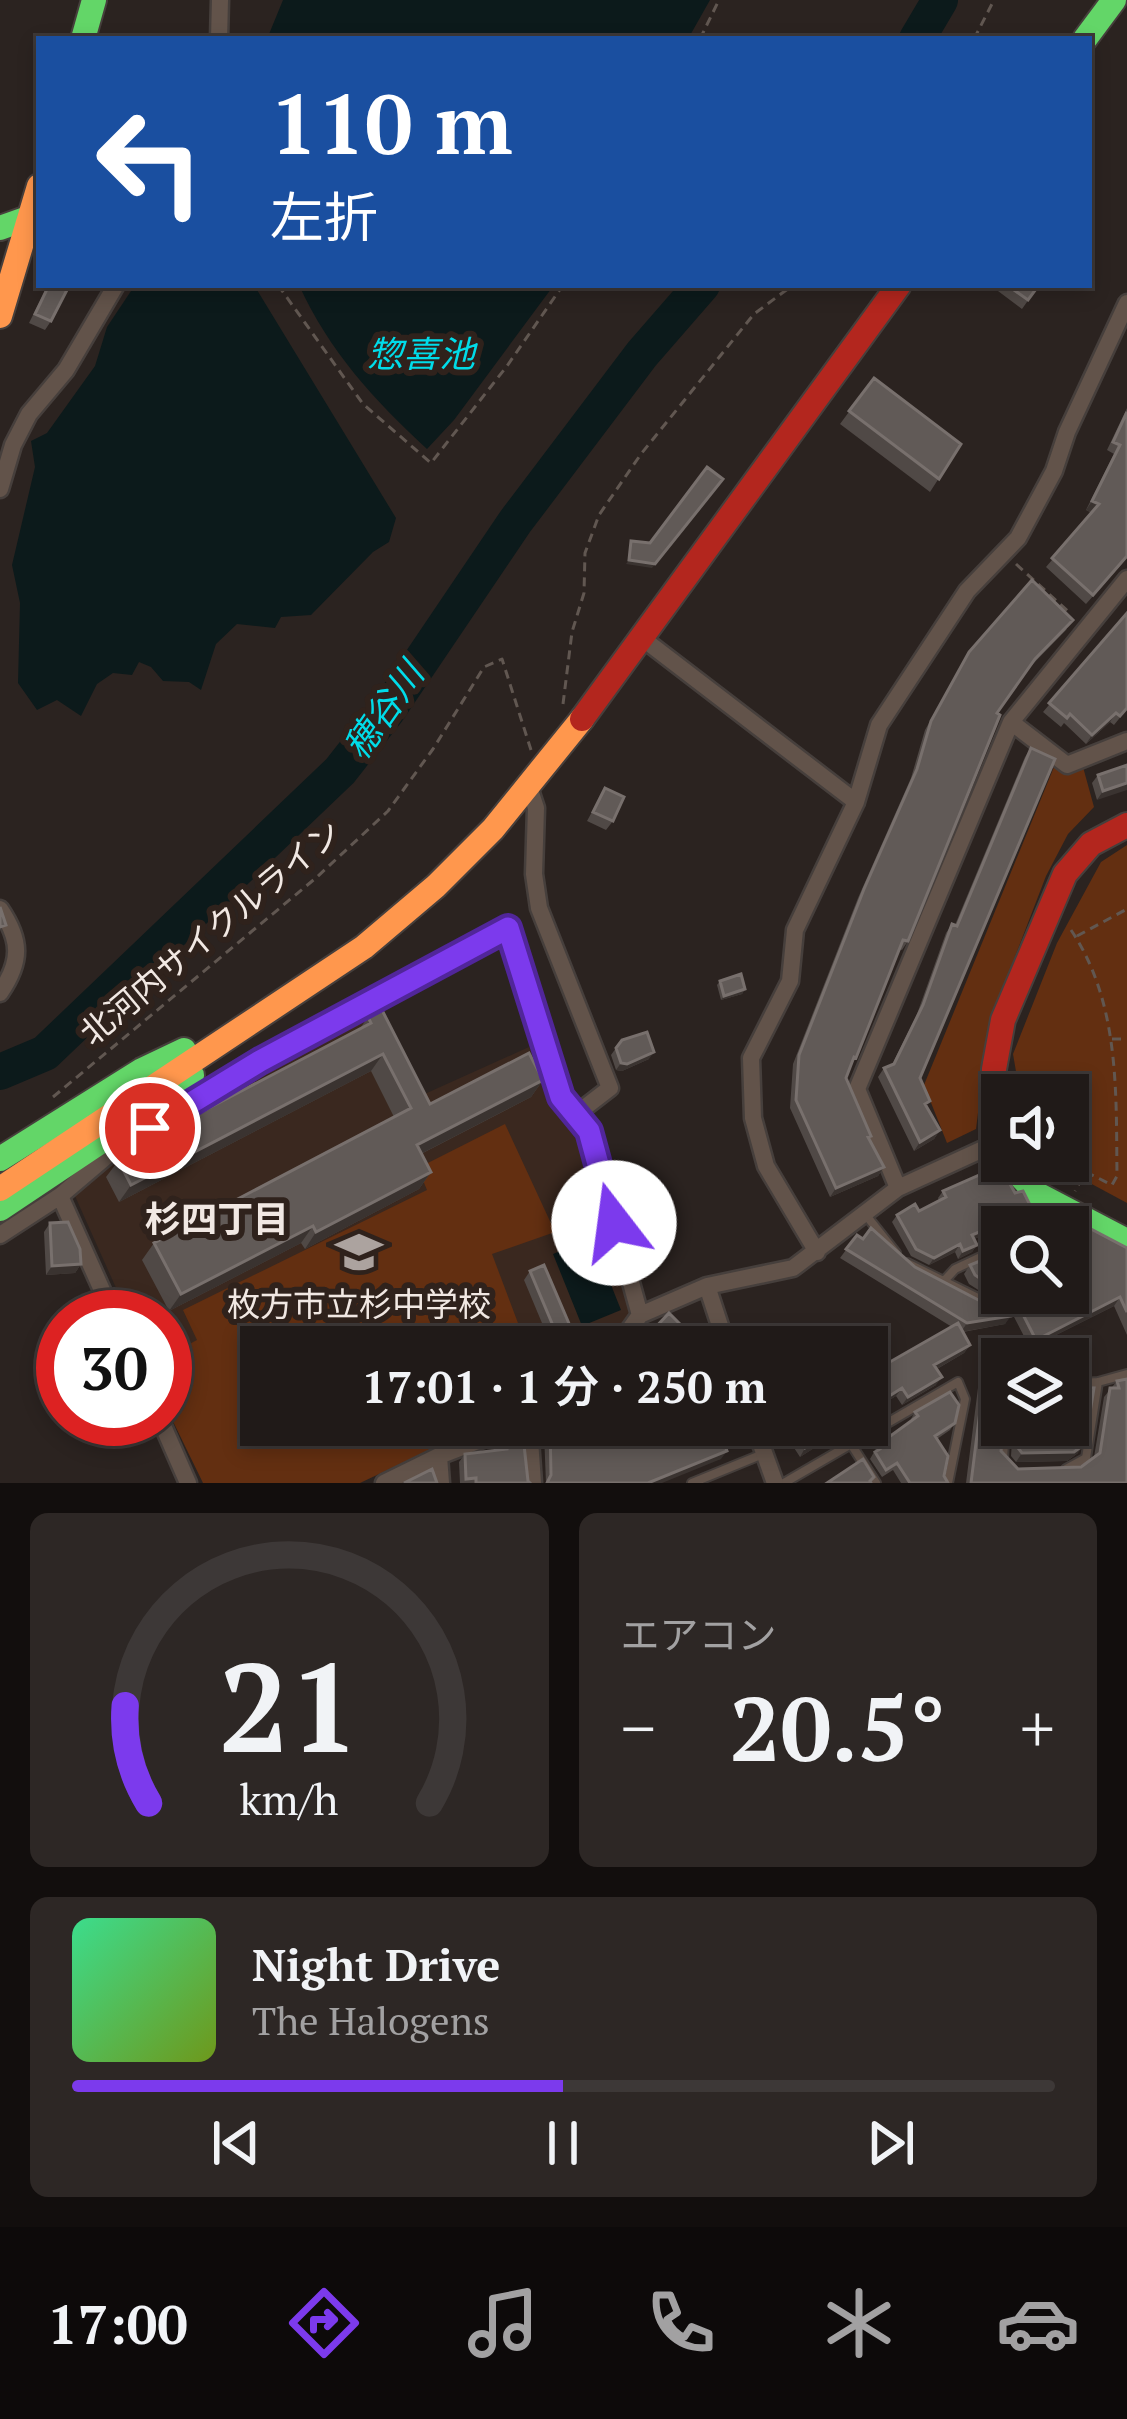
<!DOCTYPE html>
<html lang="ja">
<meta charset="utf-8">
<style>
:root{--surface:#201a18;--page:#2d2725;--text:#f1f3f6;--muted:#a2a1a2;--line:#3d3837;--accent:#7c3aed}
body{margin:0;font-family:"PT Serif","Noto Sans JP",serif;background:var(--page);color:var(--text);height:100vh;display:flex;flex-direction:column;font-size:45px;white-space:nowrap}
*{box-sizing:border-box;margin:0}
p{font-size:39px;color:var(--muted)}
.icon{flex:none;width:66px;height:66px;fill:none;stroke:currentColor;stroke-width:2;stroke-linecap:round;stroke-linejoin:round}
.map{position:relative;height:1483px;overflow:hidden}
.side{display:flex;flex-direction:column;gap:30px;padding:30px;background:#120e0d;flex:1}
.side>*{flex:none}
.hud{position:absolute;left:36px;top:36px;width:1056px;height:252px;border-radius:0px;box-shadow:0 6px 18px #0003,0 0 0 3px var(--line);background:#1a4fa0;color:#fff;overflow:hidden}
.tools{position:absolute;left:981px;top:1074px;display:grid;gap:24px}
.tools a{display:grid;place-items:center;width:108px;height:108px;border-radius:0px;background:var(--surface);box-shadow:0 6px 18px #0003,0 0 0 3px var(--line);font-size:60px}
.speed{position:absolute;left:36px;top:1290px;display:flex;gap:24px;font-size:60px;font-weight:700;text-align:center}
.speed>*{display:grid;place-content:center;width:156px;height:156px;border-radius:50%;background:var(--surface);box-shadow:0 6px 18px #0003,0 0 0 3px var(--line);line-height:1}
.speed .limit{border:18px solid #d22;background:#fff;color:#111}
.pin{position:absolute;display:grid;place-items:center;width:102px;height:102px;color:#fff;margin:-51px;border:6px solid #fff;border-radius:50%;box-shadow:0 3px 12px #0007}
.me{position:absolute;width:132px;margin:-66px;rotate:345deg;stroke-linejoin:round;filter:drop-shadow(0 0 9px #0008)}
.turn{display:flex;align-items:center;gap:42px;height:252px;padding:0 36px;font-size:54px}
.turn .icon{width:156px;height:156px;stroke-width:2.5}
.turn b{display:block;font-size:84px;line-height:102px}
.big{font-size:90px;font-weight:600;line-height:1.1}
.side .card{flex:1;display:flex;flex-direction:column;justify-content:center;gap:18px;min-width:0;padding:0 42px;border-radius:18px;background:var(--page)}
.side .dial{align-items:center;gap:0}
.dial svg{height:312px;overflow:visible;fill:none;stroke:var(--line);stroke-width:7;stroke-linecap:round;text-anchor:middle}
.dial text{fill:var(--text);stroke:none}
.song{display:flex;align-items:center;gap:36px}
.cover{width:144px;height:144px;border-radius:18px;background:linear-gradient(135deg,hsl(150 70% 55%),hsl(80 70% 35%))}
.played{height:12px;border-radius:6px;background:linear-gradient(90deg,var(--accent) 50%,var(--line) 50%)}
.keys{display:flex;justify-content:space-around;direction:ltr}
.heat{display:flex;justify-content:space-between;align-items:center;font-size:66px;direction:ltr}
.side .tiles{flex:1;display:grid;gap:30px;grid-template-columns:1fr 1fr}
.card:last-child{grid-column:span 2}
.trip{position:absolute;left:240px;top:1326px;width:648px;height:120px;border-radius:0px;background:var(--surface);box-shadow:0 6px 18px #0003,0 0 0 3px var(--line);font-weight:600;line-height:120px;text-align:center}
.dock{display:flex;height:192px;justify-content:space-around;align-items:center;background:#0d0a0a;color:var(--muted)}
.dock .icon{width:84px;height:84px}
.dock .selected{color:var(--accent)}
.dock b{font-size:54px;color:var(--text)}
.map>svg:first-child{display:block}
.built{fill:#3a281f}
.green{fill:#632f11}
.water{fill:#0c1a1b}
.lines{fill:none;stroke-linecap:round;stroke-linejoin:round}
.river{stroke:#0c1a1b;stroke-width:36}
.lane-casing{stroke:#463f3c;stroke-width:12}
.street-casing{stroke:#463f3c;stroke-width:21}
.fast-casing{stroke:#463f3c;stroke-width:28}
.slow-casing{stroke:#463f3c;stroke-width:28}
.jam-casing{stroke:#463f3c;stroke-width:28}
.path{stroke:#615751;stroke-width:3;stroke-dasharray:9 6;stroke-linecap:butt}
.lane{stroke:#62534a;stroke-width:8}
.street{stroke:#62534a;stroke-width:16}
.fast{stroke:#63d668;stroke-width:24}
.slow{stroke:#ff974d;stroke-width:24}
.jam{stroke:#b3261e;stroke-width:24}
.wall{fill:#504946}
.shaded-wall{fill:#3a3330}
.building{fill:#615a57;stroke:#78706d;stroke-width:3}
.route-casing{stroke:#51269a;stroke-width:30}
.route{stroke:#7c3aed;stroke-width:21}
.labels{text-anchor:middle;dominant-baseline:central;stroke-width:12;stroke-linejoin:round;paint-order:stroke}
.street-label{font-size:33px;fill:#f1e8e3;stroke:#2f221c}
.poi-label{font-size:33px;fill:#f1e8e3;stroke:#2f221c}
.water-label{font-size:36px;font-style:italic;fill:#00dce9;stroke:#2f221c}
.neighbourhood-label{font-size:36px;font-weight:bold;fill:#f1e8e3;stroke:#2f221c}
</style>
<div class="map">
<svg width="1127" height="1483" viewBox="0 0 1127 1483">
<rect width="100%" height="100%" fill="#2b2320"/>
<path class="built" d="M 372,1009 L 418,1097 L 529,1047 L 564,1124 L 582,1133 L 634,1308 L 631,1319 L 605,1347 L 261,1347 L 261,1425 L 500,1425 L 358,1483 L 165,1397 L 165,1317 L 129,1317 L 75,1196 L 82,1182 L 139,1141 Z"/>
<path class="green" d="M 1054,767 L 1069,772 L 1083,767 L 1094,807 L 1068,834 L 1046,876 L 989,1024 L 976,1129 L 947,1143 L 924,1085 Z
M 1127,845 L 1127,1203 L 1049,1161 L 1068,1161 L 1068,1095 L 1020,1095 L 1013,1054 L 1057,943 L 1101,862 Z
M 505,1124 L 555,1232 L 492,1254 L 527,1347 L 261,1347 L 261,1425 L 493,1425 L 427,1451 L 360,1483 L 203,1483 L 165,1405 L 165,1357 L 197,1340 L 183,1310 L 427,1190 L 418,1168 Z"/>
<path class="water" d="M 283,0 L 710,0 L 688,39 L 267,39 Z
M 135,285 L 254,285 L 396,518 L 389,542 L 373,552 L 311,615 L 281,617 L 275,628 L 237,624 L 216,644 L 201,690 L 189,682 L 163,681 L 151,667 L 139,662 L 132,675 L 113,673 L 97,684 L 81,716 L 57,700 L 37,710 L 18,683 L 20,603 L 12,565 L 35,467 L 31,441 L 47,433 L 95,366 L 107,327 Z
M 299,285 L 554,285 L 454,420 L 427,449 C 374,400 329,351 299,285 Z
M 592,1237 L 621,1310 L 582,1326 L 553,1254 Z"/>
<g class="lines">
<path class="river" d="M 917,39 L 940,0
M 0,1072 L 45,1053 L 340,771 L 388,710 L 515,522 L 642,354 L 702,285"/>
<defs>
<path id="lane" d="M 865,1214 L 896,1253
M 1031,1227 L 1047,1203
M 907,1263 L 976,1297
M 944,1281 L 955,1269 L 1002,1247
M 1068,1384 L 1098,1382 L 1127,1374
M 1005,1425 L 1003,1459 L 1006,1463
M 851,1444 L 876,1483
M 1066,1469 L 1086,1458 L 1098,1382
M 692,1483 L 763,1454
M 784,1483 L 958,1382 L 965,1399 L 948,1483"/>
<path id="street" d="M 219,39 L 220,0
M 0,489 L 13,445 L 29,414 L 66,370 L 116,285
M 642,638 L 856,802
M 1011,722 L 1067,765 L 1127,741
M 529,787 L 536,808 L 534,874 L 539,908 L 610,1088 L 575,1115
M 0,909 C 21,940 22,961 0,993
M 898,1188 L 857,1089 L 1011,722 L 1127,579
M 60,1196 L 114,1317
M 0,1235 L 60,1196 L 113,1151 L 260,1061 L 508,928 L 561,1097 L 589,1131 L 640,1315
M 817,1252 L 766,1166 L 753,1118 L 751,1058 L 790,981 L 795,930 L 856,802 L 879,725 L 967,591 L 1018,538 L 1054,471 L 1067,432 L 1127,303
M 707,1286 L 727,1347
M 617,1347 L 640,1315 L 707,1286 L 793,1268 L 898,1188 L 994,1144
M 160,1419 L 188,1483
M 529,1425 L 533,1483
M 754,1425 L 775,1483
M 439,1456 L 441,1483
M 384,1483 L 439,1456 L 519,1425"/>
<path id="fast" d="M 83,39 L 94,0
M 1085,39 L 1114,0
M 0,228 L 28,218
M 0,1159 L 142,1070 L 184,1050
M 1006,1161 L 1037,1194 L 1127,1241
M 0,1209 L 166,1098 L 192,1075"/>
<path id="slow" d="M 0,316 L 39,186
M 0,1189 L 364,947 L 436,886 L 493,829 L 582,719"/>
<path id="jam" d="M 582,719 L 899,285
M 1002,1155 L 992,1110 L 994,1069 L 1003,1020 L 1065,874 L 1091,844 L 1127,825"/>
</defs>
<use href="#lane" class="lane-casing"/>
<use href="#street" class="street-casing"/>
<use href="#fast" class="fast-casing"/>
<use href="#slow" class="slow-casing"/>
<use href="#jam" class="jam-casing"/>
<path class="path" d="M 700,39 L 719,0
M 974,39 L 994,0
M 278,285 L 363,404 L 431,463 L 507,366 L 563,285
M 1016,564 L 1071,614
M 563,704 L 572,632 L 584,593 L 585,553 L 599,515 L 641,454 L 754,314 L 793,285
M 1071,930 C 1120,1003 1116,1092 1117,1176 L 1112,1185 L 1086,1172 L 1075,1191
M 1077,936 L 1127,909
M 1112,1039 L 1127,1039
M 53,1097 L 317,877 L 388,811 L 433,749 L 484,667 L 502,659 L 531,750"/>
<use href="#lane" class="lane"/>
<use href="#street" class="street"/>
<use href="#fast" class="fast"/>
<use href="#slow" class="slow"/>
<use href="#jam" class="jam"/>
</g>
<path class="wall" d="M 48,285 L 51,321 L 45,330 L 29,323 Z
M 990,285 L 1039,285 L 1022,309 Z
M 874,378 L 961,444 L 930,492 L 840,424 Z
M 1127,408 L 1127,558 L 1086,604 L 1046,567 L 1092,513 L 1086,510 L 1114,454 L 1107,450 Z
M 1127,613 L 1127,709 L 1114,725 L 1110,722 L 1086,744 L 1064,723 L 1061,727 L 1043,712 Z
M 1067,629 L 1029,668 L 997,713 L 908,941 L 902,950 L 899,949 L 846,1078 L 869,1139 L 884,1167 L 878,1176 L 830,1197 L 790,1108 L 793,1064 L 858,898 L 911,778 L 925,730 L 969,652 Z
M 1031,748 L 920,1078 L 926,1106 L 940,1130 L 934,1139 L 914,1151 L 878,1077 L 884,1068 L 892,1065 L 917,1014 L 946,933 L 952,924 L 955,925 L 1025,757 Z
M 1127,765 L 1097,800 L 1092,783 L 1098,775 Z
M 605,788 L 613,821 L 606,830 L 587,821 Z
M 720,981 L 745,989 L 742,994 L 721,1000 L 717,985 Z
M 368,1017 L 430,1104 L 543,1080 L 531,1097 L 421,1154 L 431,1172 L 419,1189 L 305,1249 L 301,1243 L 169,1311 L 142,1260 L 154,1243 L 394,1117 L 371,1071 L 119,1202 L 106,1177 L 125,1152 L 359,1030 Z
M 616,1048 L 649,1059 L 622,1071 L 616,1070 L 611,1055 Z
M 943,1191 L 1015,1193 L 1032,1209 L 1027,1216 L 974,1239 L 977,1245 L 972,1252 L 958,1259 L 955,1252 L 929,1265 L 911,1256 L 892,1222 L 897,1215 L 919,1211 L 939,1201 L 938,1198 Z
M 50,1223 L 81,1264 L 75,1273 L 46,1275 L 44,1232 Z
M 1065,1226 L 1127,1248 L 1127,1335 L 1114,1306 L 1030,1348 L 1011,1311 L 1005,1324 L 963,1332 L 970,1345 L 964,1353 L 937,1369 L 936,1385 L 902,1405 L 896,1396 L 867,1414 L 952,1327 L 840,1258 L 857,1235 L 980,1301 L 983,1293 L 969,1284 L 964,1274 L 970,1265 L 1068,1293 Z
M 530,1271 L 579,1347 L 552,1347 L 524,1280 Z
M 654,1329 L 694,1338 L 724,1347 L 659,1347 L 648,1337 Z
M 987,1355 L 1001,1451 L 1018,1469 L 1081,1467 L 1094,1457 L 1104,1397 L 1117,1381 L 1127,1483 L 966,1483 L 981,1364 Z
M 1077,1387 L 1078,1453 L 1067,1461 L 1016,1462 L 1011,1456 L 1013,1425 L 1068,1425 L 1070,1396 Z
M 915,1412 L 955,1423 L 950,1430 L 937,1439 L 944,1476 L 948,1483 L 901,1483 L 893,1470 L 882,1477 L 870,1459 L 878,1445 L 912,1421 L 911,1419 Z
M 550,1425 L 721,1459 L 546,1483 L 544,1433 Z
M 791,1425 L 850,1425 L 800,1457 L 785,1434 Z
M 506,1439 L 530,1483 L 460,1483 L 459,1462 L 465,1454 L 500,1450 L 500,1447 Z"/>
<path class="shaded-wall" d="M 723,479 L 652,568 L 626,564 L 629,560 L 655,564 Z
M 1092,501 L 1099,504 L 1093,513 L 1086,510 Z
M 1116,713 L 1110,722 L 1086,744 L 1092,735 Z
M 1127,783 L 1127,790 L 1097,800 L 1103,791 Z
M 745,989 L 742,994 L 721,1000 L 724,996 Z
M 654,1052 L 649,1059 L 622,1071 L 616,1070 L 621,1063 Z
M 383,1054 L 371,1071 L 119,1202 L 131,1185 Z
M 543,1080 L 531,1097 L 405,1162 L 417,1145 Z
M 940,1130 L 934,1139 L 914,1151 L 920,1142 Z
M 884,1167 L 878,1176 L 830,1197 L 836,1188 Z
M 431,1172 L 419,1189 L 305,1249 L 316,1232 Z
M 1032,1209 L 1027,1216 L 967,1242 L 972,1235 Z
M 313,1226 L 301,1243 L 169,1311 L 181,1294 Z
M 960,1244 L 955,1252 L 929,1265 L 934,1258 Z
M 977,1245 L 972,1252 L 958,1259 L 963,1251 Z
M 81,1264 L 75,1273 L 46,1275 L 52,1266 Z
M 1120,1297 L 1114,1306 L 1030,1348 L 1036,1340 Z
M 1011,1316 L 1005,1324 L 961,1332 L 967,1323 Z
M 970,1345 L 964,1353 L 928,1374 L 934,1365 Z
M 942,1377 L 936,1385 L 902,1405 L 908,1397 Z
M 902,1388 L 896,1396 L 867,1414 L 867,1410 Z
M 843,1425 L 850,1425 L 800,1457 L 805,1448 Z
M 1085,1444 L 1078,1453 L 1067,1461 L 1016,1462 L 1022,1453 Z
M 727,1451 L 721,1459 L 662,1483 L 648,1483 Z"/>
<path class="building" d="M 49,285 L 61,285 L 68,288 L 51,321 L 35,314 Z
M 1007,285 L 1039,285 L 1028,300 Z
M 874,378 L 961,444 L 939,479 L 849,411 Z
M 1127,412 L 1127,556 L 1093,595 L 1052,558 L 1099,504 L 1092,501 L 1120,445 L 1113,442 Z
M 707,467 L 723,479 L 655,564 L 629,560 L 631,541 L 650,543 Z
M 1032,580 L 1073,620 L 1035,659 L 997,713 L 1000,715 L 917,919 L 908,941 L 903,940 L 856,1058 L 854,1057 L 846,1078 L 871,1136 L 868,1137 L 884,1167 L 836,1188 L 796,1100 L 799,1055 L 864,889 L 917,769 L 931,721 L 969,652 Z
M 1127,613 L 1127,708 L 1120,716 L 1116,713 L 1092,735 L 1070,714 L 1067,718 L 1049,703 Z
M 1031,748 L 1055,759 L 920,1078 L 930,1101 L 925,1104 L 940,1130 L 920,1142 L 884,1068 L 894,1064 L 923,1005 L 952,924 L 957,926 Z
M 1127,765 L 1127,783 L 1103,791 L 1098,775 Z
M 605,788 L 624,797 L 613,821 L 593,812 Z
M 0,907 L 6,925 L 0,927 Z
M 741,974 L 745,989 L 724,996 L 720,981 Z
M 382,1010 L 430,1104 L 529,1053 L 543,1080 L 417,1145 L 431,1172 L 316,1232 L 313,1226 L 181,1294 L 154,1243 L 411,1108 L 383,1054 L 131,1185 L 118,1160 L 127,1155 L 125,1152 L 371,1023 L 368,1017 Z
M 647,1032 L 654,1052 L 627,1064 L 621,1063 L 616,1048 L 622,1040 Z
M 1000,1166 L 1015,1193 L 1023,1191 L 1032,1209 L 972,1235 L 977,1245 L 963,1251 L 960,1244 L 934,1258 L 916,1249 L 897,1215 L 915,1204 L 919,1211 L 946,1197 L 943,1191 Z
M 1070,1218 L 1127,1248 L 1127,1312 L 1120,1297 L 1036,1340 L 1012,1293 L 1011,1316 L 967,1323 L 846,1249 L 857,1235 L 863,1239 L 871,1228 L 915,1267 L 988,1305 L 984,1296 L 989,1293 L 990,1285 L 975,1275 L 970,1265 L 1002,1252 L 1002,1293 L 1068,1293 L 1068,1227 L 1054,1227 L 1058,1221 L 1065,1226 Z
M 68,1222 L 80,1249 L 81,1264 L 52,1266 L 50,1223 Z
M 544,1265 L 579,1347 L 562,1347 L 530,1271 Z
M 669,1313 L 694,1338 L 716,1330 L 724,1347 L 674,1347 L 654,1329 Z
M 958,1323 L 970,1345 L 934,1365 L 942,1377 L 908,1397 L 902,1388 L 867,1410 L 867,1375 Z
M 987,1355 L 1008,1357 L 1008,1359 L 1002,1359 L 1002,1425 L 1004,1425 L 1001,1451 L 1018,1469 L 1081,1467 L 1100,1453 L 1110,1388 L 1119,1388 L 1117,1381 L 1127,1379 L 1127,1483 L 971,1483 Z
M 1077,1387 L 1094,1388 L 1085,1444 L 1074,1452 L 1022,1453 L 1018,1448 L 1018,1425 L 1068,1425 L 1068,1396 L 1076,1396 Z
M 950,1392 L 959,1405 L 955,1423 L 935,1436 L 948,1456 L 944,1476 L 948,1483 L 910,1483 L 897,1463 L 886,1470 L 875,1452 L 880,1449 L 878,1445 L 918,1416 L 915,1412 Z
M 550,1425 L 717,1425 L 727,1451 L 648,1483 L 547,1483 L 551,1475 Z
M 791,1425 L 843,1425 L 805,1448 Z
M 523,1436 L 528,1481 L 530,1483 L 476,1483 L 476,1478 L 466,1479 L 465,1454 L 507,1449 L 506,1439 Z
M 863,1459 L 874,1477 L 870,1481 L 871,1483 L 827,1483 Z
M 432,1469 L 437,1483 L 404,1483 Z"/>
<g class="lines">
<defs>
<path id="route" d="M 150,1128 L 260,1061 L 508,928 L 561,1097 L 589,1131 L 614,1223"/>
</defs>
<use href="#route" class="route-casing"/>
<use href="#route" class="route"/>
</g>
<defs>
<symbol id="school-bare" viewBox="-9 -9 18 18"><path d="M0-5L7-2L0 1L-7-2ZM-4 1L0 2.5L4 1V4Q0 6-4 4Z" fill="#aca39f" stroke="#2f221c" stroke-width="2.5" paint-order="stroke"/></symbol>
</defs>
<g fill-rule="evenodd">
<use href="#school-bare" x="326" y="1219" width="66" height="66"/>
</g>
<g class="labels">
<g class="street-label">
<text transform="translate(210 932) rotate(-40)">北河内サイクルライン</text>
</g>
<g class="poi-label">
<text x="359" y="1303">枚方市立杉中学校</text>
</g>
<g class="water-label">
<text x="421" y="353">惣喜池</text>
<text transform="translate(383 710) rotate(-55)">穂谷川</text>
</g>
<g class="neighbourhood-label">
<text x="217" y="1218">杉四丁目</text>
</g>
</g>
</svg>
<div class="tools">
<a><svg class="icon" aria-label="sound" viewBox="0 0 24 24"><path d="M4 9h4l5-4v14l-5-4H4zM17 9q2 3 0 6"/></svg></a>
<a><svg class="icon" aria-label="search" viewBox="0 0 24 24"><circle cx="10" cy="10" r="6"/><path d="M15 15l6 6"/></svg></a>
<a><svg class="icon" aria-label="layers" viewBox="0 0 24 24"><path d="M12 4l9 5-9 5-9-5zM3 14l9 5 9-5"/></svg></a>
</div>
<div class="speed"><div class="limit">30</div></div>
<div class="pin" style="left:150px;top:1128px;background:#d93025"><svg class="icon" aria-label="arrive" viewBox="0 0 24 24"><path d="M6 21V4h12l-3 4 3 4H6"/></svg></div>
<svg class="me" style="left:614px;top:1223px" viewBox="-20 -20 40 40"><circle r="19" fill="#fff"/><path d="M0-13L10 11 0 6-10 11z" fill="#7c3aed"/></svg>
<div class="trip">17:01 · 1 分 · 250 m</div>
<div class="hud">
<div class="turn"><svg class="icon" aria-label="left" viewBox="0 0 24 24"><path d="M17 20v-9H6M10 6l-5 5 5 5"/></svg><div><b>110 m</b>左折</div></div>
</div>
</div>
<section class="side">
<div class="tiles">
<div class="card dial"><svg viewBox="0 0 100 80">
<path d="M14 69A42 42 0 1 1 86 69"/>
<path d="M14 69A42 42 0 0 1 8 44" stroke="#7c3aed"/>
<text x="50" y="56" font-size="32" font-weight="700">21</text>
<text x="50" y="72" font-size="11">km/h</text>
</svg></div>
<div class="card"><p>エアコン</p>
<div class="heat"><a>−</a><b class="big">20.5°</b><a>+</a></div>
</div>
<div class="card">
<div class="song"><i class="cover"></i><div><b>Night Drive</b><p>The Halogens</p></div></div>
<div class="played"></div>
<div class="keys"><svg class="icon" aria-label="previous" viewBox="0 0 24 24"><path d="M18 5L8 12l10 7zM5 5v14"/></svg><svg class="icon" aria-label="pause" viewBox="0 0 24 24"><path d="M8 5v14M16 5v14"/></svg><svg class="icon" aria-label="next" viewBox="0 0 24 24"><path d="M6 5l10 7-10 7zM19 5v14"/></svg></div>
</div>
</div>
</section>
<nav class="dock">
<b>17:00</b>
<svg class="icon selected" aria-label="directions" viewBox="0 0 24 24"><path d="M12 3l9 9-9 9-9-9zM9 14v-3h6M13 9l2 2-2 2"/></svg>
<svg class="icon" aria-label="music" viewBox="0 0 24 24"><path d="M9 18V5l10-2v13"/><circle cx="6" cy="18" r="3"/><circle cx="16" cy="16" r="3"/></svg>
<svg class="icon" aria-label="phone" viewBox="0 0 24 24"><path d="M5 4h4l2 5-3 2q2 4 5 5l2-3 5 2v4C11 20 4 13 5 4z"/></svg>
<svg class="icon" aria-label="climate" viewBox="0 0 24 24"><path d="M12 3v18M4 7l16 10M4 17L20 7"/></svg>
<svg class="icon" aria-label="car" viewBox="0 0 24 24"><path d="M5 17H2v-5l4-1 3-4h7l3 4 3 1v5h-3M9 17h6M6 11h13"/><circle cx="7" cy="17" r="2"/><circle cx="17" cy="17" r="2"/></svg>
</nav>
